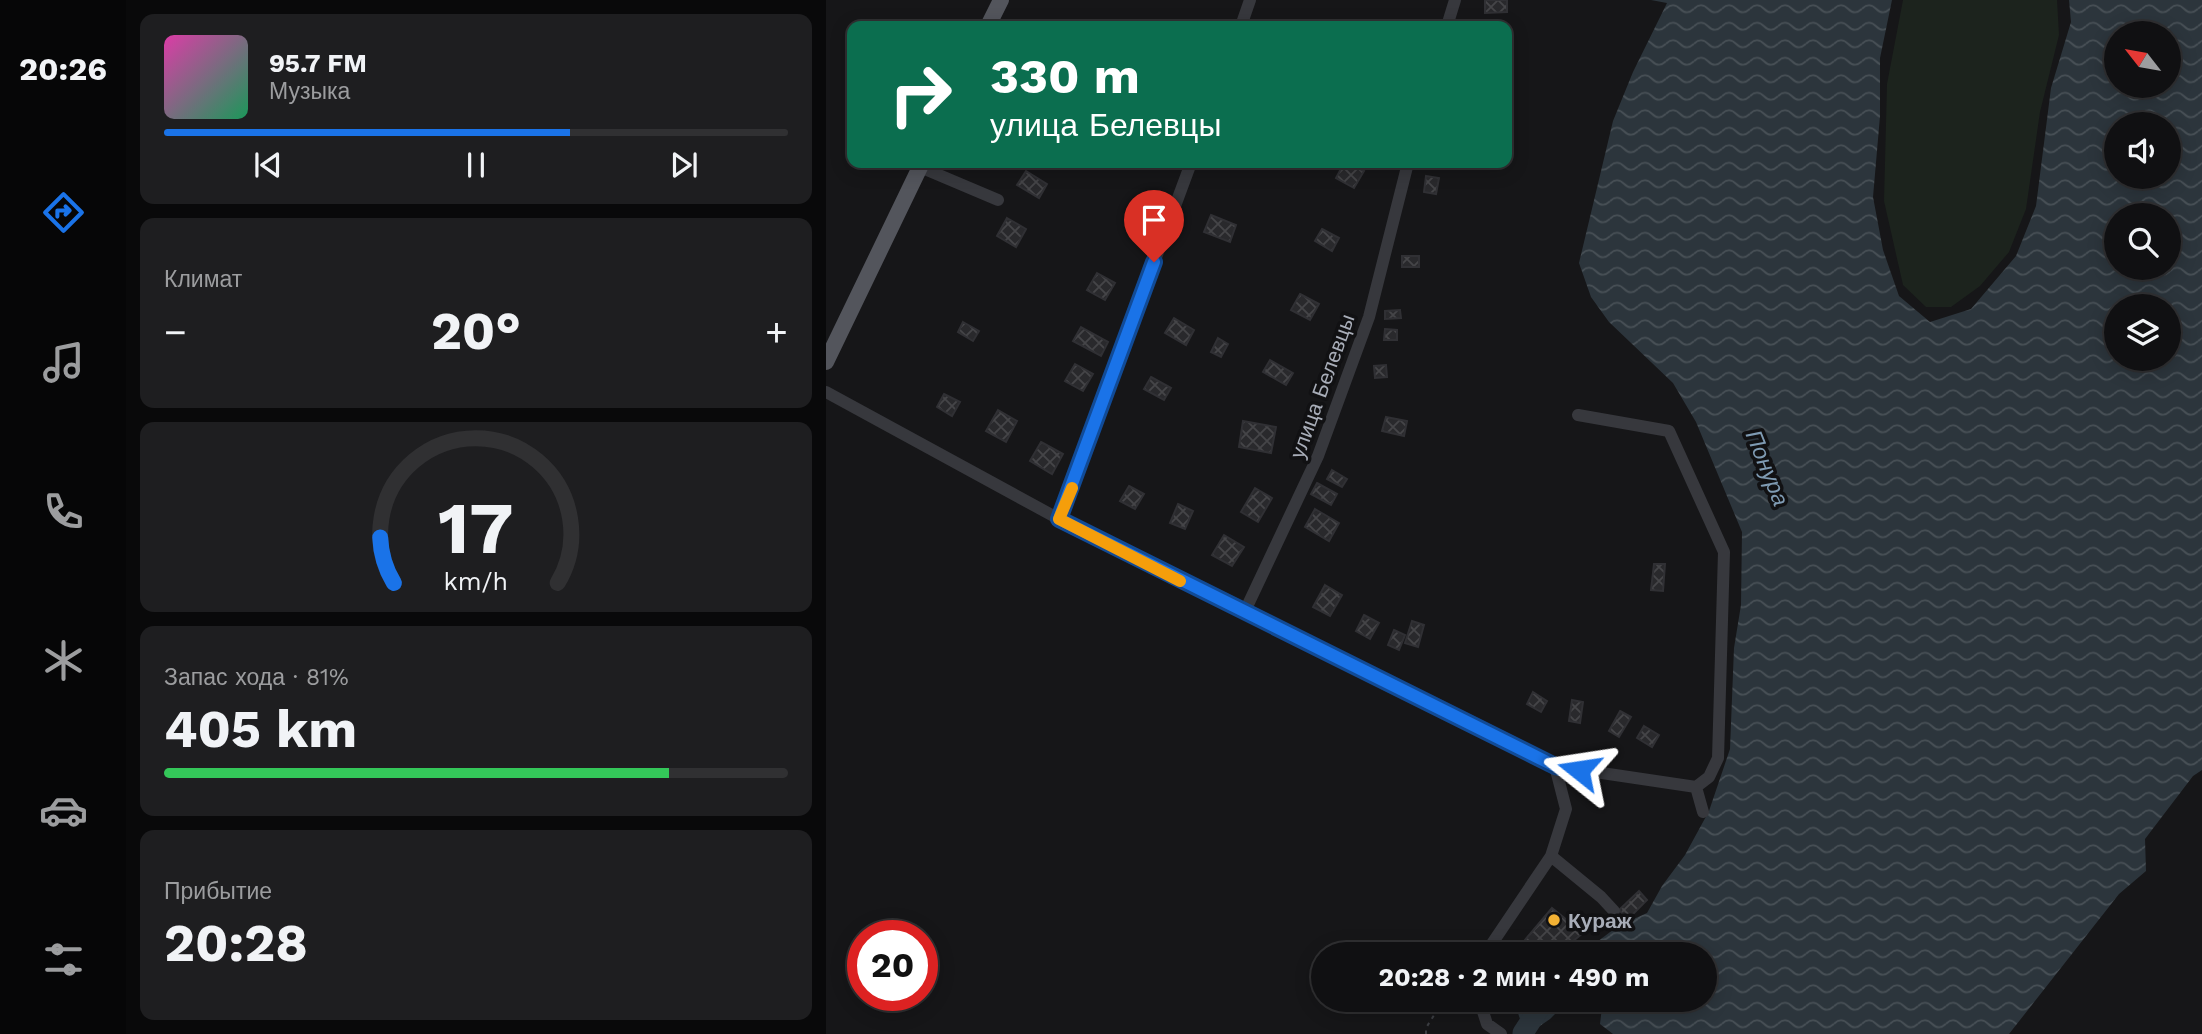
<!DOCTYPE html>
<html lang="ru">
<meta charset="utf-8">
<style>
:root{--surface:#101012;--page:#1e1e20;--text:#f1f3f6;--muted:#9c9d9f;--line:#303032;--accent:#1a73e8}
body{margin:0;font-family:"Work Sans",sans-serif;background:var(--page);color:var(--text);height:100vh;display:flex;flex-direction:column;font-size:26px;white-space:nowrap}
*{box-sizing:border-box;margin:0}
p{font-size:23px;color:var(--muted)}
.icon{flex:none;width:38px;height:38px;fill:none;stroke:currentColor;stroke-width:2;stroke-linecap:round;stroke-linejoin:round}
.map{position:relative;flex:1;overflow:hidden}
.drawer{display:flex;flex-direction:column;gap:14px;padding:14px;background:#09090a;width:700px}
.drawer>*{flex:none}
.hud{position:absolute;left:21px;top:21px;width:665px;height:147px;border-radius:14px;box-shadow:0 4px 18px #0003,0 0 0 2px var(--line);background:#0b6e4f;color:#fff;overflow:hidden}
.needle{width:46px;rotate:301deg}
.tools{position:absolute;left:1278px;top:21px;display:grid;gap:14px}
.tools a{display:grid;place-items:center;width:77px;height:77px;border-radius:50%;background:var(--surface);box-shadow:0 4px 18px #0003,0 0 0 2px var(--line);font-size:35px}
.speed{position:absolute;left:21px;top:920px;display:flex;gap:14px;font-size:35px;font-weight:700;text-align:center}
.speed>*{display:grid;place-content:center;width:91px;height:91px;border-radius:50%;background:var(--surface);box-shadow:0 4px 18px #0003,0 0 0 2px var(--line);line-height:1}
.speed .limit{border:10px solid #d22;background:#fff;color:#111}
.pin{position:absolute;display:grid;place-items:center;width:60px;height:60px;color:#fff;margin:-72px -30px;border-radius:50% 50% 50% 0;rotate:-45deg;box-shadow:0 0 7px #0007}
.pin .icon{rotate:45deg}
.me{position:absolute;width:77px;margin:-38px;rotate:285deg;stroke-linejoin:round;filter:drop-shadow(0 0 5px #0008)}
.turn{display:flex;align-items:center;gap:24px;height:147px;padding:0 28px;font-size:32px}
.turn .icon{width:91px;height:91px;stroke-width:2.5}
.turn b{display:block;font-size:49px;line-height:60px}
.big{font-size:52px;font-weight:700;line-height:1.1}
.drawer .card{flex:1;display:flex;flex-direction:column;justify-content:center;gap:10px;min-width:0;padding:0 24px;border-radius:14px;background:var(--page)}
.drawer .dial{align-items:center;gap:0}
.dial svg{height:182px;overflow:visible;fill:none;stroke:var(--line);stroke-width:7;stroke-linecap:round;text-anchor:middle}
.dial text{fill:var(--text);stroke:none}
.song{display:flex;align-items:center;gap:21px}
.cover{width:84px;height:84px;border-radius:10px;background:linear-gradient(135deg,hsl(320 70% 55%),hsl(150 70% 35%))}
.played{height:7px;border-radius:4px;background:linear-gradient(90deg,var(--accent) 65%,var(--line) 65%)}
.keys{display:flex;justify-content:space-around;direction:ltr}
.heat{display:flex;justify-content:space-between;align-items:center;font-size:38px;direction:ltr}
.charge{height:10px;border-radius:5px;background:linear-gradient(90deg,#34c759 81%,var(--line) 0)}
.trip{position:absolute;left:485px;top:942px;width:406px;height:70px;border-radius:35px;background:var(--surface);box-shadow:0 4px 18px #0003,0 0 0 2px var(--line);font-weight:700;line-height:70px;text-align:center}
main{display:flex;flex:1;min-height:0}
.menu{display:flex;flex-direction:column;width:126px;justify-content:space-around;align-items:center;background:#060607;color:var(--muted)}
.menu .icon{width:49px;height:49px}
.menu .selected{color:var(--accent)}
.menu b{font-size:32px;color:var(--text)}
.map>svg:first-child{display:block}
.grass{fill:#1c231d}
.water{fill:url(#water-waves);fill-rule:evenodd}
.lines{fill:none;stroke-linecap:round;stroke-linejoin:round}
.river{stroke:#2c353c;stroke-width:21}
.building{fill:url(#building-cross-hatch);stroke:#303034;stroke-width:2}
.path{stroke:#3d3f44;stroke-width:2;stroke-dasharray:3.5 5;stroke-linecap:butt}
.minor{stroke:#37383d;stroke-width:12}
.major{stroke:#53555c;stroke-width:16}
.route-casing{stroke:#114b97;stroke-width:18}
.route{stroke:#1a73e8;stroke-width:12}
.slow{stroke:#f59e0b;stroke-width:12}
.poi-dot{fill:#f2b134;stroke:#111113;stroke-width:2.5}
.labels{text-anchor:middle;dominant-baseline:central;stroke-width:7;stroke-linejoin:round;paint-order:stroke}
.street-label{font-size:21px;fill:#a8adb8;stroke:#111113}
.poi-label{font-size:21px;font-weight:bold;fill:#a8adb8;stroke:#111113;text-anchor:start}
.water-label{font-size:23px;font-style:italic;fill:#7f9bb3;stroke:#111113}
</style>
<main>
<nav class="menu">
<b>20:26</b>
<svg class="icon selected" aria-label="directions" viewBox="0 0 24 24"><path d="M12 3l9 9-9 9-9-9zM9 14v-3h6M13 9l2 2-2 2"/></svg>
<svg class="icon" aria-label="music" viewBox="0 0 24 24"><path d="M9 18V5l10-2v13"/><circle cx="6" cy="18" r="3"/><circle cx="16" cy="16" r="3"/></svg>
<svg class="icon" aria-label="phone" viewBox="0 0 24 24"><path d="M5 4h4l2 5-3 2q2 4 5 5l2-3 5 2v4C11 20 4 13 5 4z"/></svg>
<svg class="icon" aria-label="climate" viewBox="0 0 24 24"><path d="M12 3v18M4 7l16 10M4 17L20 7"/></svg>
<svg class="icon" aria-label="car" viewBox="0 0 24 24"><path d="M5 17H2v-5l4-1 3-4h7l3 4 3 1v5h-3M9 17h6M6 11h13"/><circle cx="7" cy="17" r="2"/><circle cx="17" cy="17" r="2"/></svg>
<svg class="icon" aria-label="filters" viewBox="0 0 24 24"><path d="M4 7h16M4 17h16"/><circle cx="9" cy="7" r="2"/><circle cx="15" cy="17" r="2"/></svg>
</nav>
<section class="drawer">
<div class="card">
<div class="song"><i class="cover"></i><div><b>95.7 FM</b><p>Музыка</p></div></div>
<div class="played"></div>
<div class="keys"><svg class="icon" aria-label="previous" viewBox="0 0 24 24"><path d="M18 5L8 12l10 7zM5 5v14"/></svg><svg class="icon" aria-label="pause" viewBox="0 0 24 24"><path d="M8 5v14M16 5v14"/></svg><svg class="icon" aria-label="next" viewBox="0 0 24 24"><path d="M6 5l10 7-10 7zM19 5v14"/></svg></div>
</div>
<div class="card"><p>Климат</p>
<div class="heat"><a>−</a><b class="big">20°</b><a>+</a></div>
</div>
<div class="card dial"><svg viewBox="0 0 100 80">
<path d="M14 69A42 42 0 1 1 86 69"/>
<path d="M14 69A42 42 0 0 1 8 49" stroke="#1a73e8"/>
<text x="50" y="56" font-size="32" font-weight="700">17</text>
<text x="50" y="72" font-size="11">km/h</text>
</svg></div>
<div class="card"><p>Запас хода · 81%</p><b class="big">405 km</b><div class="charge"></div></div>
<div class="card"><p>Прибытие</p><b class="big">20:28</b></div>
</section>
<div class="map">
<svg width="1376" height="1034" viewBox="0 0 1376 1034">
<defs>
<pattern id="water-waves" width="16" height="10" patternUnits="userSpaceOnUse" patternTransform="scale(1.75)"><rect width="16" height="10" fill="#2c353c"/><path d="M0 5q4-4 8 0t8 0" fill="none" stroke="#485056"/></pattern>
<pattern id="building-cross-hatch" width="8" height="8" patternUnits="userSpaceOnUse" patternTransform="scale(1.75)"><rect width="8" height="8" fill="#29292c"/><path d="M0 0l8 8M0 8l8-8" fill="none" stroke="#454548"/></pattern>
</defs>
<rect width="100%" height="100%" fill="#161618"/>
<path class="grass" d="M 1077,0 L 1231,0 L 1233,35 L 1214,112 L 1200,209 L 1183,252 L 1154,286 L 1125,307 L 1100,307 L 1077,285 L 1058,201 L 1061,84 Z"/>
<path class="water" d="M 825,0 L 1066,0 L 1054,58 L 1054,116 L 1047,197 L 1057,250 L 1073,296 L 1104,322 L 1145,309 L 1190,256 L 1210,206 L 1225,88 L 1245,22 L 1243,0 L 1376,0 L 1376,770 L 1367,776 L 1319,839 L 1320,871 L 1293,894 L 1183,1034 L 787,1034 L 774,1024 L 777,999 L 878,999 L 878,954 L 748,954 L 771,942 L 792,926 L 821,913 L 836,886 L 859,855 L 883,811 L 904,749 L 908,648 L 915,605 L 916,532 L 870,422 L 847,383 L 783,322 L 765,297 L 753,263 L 787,121 L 807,72 L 841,3 ZM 1290,33 L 1342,33 L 1342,86 L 1290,86 ZM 1290,124 L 1342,124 L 1342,177 L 1290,177 ZM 1290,215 L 1342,215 L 1342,268 L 1290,268 ZM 1290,306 L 1342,306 L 1342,359 L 1290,359 Z
M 698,999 L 744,999 L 724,1019 L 708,1030 L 695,1022 L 691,1010 Z"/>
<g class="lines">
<path class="river" d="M 697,1033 L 719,999"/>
</g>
<path class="building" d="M 659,0 L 681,0 L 681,12 L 659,13 Z
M 518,163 L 523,163 L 538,171 L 528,188 L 510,178 Z
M 200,171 L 221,184 L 213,198 L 191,185 Z
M 600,176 L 613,178 L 610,194 L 598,192 Z
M 385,215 L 410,225 L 404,242 L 378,232 Z
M 181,218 L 200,229 L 190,247 L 171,236 Z
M 496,229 L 513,238 L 506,251 L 489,241 Z
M 576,256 L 593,256 L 593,267 L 576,267 Z
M 271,273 L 289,283 L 279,300 L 261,290 Z
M 474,294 L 493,304 L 484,320 L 465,310 Z
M 574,310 L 575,318 L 559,319 L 559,311 Z
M 348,318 L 368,330 L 360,345 L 339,333 Z
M 137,322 L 153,331 L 147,341 L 132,332 Z
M 255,327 L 282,342 L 275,356 L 247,341 Z
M 559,329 L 571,330 L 571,340 L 558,340 Z
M 392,338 L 402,344 L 395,357 L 385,352 Z
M 444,360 L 467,373 L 460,385 L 437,372 Z
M 249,364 L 267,374 L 257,391 L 239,381 Z
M 560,365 L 561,377 L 549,378 L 548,366 Z
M 325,377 L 345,388 L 338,400 L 318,389 Z
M 118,394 L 134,402 L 126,416 L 111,407 Z
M 172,410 L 191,421 L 180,442 L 160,431 Z
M 560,417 L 581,421 L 578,436 L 556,431 Z
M 417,421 L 450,427 L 445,453 L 413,447 Z
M 215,442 L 237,454 L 226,474 L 204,461 Z
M 506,470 L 521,479 L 516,487 L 501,479 Z
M 491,483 L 511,494 L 505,505 L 485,494 Z
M 303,486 L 318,494 L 309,509 L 294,501 Z
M 429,488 L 446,498 L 432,522 L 415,512 Z
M 352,504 L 367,511 L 359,529 L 344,523 Z
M 489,509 L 513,523 L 503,541 L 479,527 Z
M 398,535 L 418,547 L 406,566 L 386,555 Z
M 828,564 L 839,564 L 837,591 L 825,590 Z
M 499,585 L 516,595 L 504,616 L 487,607 Z
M 538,615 L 553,623 L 544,639 L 530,631 Z
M 586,621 L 598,625 L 592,647 L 579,643 Z
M 568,630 L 579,635 L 573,650 L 562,645 Z
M 707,692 L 721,701 L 715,712 L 701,704 Z
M 746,700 L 757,702 L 754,723 L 743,721 Z
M 794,711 L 805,717 L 793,737 L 783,731 Z
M 818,726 L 833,735 L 826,747 L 811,738 Z
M 813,891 L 821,900 L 802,919 L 793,910 Z
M 726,908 L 757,933 L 731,954 L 702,954 L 693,947 Z"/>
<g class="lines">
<path class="path" d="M 600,1034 L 600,1028 L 618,999"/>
<path class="minor" d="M 415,26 L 424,0
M 621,26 L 629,0
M 94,167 L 172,200
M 0,392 L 233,519 L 729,766 L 740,809 L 725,856 L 659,954
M 233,519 L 365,163
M 418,613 L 492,456 L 543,317 L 582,163
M 729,766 L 870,787 L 883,777 L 892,758 L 898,552 L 843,431 L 752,415
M 870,787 L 877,812
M 725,856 L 775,897 L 788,911
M 653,999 L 661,1024 L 675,1034"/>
<path class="major" d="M 162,26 L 175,0
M 0,362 L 96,163"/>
</g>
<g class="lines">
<defs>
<path id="route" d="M 328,262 L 233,519 L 729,766 L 753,770"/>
</defs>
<use href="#route" class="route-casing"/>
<use href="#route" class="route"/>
<path class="slow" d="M 246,488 L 233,519 L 354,581"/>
</g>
<circle class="poi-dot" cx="728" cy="920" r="7"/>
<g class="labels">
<g class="street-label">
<text transform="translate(496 386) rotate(-70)">улица Белевцы</text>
</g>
<g class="poi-label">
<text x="742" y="920">Кураж</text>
</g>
<g class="water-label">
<text transform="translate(941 468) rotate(68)">Понура</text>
</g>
</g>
</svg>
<div class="tools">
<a><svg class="needle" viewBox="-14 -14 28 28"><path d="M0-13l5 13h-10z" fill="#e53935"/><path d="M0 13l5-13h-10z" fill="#9c9d9f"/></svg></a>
<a><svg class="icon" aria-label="sound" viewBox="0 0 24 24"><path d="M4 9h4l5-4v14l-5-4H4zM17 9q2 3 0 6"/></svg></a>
<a><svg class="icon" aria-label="search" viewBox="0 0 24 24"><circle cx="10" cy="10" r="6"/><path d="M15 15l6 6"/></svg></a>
<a><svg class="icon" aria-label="layers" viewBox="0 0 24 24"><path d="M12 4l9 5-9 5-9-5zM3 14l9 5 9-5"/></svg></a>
</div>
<div class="speed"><div class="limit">20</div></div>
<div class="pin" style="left:328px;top:262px;background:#d93025"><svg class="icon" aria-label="arrive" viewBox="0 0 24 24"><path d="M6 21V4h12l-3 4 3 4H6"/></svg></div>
<svg class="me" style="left:753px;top:770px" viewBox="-20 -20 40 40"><path d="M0-17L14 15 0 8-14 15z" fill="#1a73e8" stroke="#fff" stroke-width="4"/></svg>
<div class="trip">20:28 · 2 мин · 490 m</div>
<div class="hud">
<div class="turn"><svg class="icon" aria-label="right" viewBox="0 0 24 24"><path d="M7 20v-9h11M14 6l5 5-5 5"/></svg><div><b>330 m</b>улица Белевцы</div></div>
</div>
</div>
</main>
